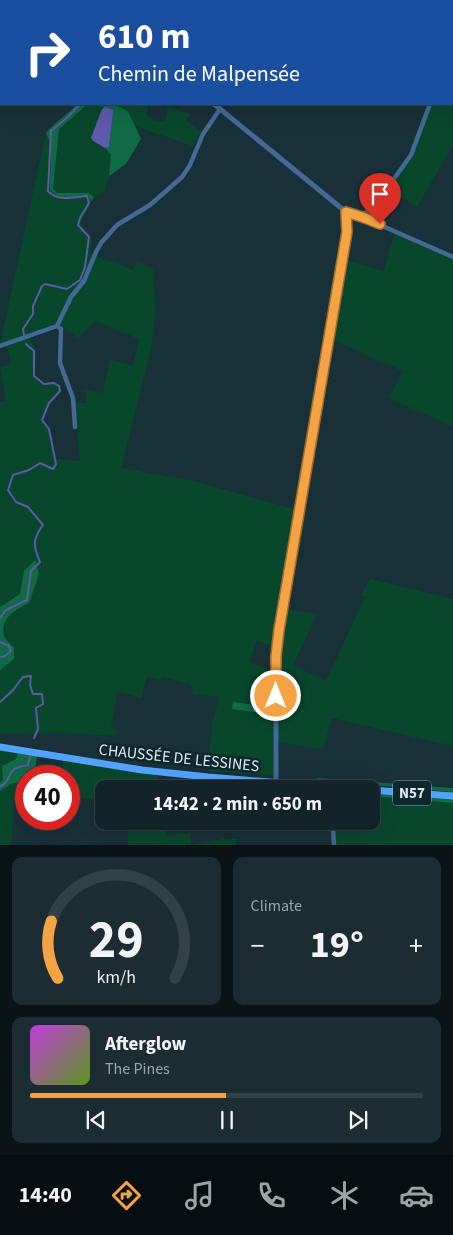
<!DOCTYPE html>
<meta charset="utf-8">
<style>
:root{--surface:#12242a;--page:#1b2c32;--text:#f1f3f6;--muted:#9ca4a8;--line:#314147;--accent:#f4a344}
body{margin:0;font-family:"Source Sans 3",sans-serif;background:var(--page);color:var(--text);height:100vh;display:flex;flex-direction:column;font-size:19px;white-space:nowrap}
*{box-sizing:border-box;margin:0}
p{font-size:16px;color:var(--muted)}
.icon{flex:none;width:28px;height:28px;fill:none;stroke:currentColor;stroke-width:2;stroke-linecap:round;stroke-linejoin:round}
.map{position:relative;height:845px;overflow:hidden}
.details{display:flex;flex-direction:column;gap:12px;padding:12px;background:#0a1417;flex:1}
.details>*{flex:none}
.top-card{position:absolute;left:0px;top:0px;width:454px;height:105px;box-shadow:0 5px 20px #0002,0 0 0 1px var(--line);background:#1a4fa0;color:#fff;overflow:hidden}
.speed{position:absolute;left:15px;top:765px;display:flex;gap:10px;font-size:25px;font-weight:700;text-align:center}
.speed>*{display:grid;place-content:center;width:65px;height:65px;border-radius:50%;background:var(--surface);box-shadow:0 5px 20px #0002,0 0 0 1px var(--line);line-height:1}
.speed .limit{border:8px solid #d22;background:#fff;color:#111}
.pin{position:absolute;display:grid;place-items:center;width:42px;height:42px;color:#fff;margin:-51px -21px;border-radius:50% 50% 50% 0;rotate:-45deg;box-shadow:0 0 5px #0007}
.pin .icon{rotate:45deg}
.me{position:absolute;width:55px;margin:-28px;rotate:0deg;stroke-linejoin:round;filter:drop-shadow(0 0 4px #0008)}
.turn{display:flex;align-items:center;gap:18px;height:105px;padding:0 15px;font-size:22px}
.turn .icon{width:65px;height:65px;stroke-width:2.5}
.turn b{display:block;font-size:35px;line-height:42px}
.big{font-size:38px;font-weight:700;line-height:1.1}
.details .widget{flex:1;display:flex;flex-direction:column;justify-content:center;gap:8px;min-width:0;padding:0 18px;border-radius:10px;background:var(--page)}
.details .dial{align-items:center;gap:0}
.dial svg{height:130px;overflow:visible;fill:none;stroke:var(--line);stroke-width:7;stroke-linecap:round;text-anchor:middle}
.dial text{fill:var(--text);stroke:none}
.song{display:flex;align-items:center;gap:15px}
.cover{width:60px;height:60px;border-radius:8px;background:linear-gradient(135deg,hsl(290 70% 55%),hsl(90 70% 35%))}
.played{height:5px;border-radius:2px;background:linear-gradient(90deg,var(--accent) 50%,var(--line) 50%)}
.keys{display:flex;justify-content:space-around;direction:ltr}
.heat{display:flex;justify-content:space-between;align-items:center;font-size:28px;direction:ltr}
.details .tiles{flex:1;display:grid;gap:12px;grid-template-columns:1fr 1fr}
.widget:last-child{grid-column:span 2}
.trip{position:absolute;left:95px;top:780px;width:285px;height:50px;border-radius:10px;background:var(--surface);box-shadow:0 5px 20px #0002,0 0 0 1px var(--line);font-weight:700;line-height:50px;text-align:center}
.tab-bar{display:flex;height:80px;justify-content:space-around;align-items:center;background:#070e11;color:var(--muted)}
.tab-bar .icon{width:35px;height:35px}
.tab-bar .on{color:var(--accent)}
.tab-bar b{font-size:22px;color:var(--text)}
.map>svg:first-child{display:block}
.green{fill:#09472d;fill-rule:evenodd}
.forest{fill:#106a46}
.water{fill:#5e59a9}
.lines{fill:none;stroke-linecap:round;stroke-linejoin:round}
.stream{stroke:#5e59a9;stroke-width:2}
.minor{stroke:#436995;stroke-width:4.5}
.tertiary{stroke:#436995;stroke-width:5}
.primary{stroke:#52a3ff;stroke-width:7}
.route-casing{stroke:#9f6a2c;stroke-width:12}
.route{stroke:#f4a344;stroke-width:9}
.labels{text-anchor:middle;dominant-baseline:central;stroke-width:5;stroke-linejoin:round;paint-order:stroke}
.shield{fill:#0e262e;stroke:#9eafb5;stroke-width:1}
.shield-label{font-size:15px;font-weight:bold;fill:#dceaef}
.street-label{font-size:16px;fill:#dceaef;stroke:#0e262e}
</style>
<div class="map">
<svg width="453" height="845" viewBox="0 0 453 845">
<rect width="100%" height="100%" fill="#183038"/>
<path class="green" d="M 453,38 L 453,145 L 417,207 L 388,190 L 413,155 L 430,104 L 452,104 Z
M 88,104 L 102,104 L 101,106 L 105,107 L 102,109 L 93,141 L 105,148 L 111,155 L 109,176 L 105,191 L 94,197 L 88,193 L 56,193 L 53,189 L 59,129 Z
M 106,104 L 148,104 L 147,116 L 156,121 L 165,121 L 168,107 L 191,114 L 186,120 L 201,132 L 193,146 L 135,126 L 128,111 Z
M 46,133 L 51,145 L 50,189 C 58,201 76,196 88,195 L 91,202 L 80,224 L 92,237 L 91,254 L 133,270 L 136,262 L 153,269 L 155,312 L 152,344 L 121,468 L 189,480 L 301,511 L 285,609 L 317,614 L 293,665 L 326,681 L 365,597 L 361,595 L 370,579 L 453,599 L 453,746 L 332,718 L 323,749 L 278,742 L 279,776 L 208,771 L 212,725 L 219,697 L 192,694 L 193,690 L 190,684 L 163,677 L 159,680 L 147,677 L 141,698 L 117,691 L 111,727 L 117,730 L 116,736 L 59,733 L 0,734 L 0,670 L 14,659 C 8,646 0,628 8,615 C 13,609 23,606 30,603 L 24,571 L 20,594 L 0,607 L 0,402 L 6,401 L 0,367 L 12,364 L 6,343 L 0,345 ZM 95,321 L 139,339 L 133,366 L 110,359 L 103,393 L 85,390 L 87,403 L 75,402 L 80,461 L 56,459 L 50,429 L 43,420 L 49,404 L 61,391 L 61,386 L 54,382 L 45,383 L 35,375 L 36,351 L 29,335 L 56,323 L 78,338 ZM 257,640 L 279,649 L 278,672 L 249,662 Z
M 394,234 L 453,256 L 453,422 L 451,426 L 389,398 L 403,371 L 333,340 L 346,273 L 346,260 L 384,271 Z
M 0,750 L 18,753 L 16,759 L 3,780 L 0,783 Z
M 63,761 L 157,776 L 157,789 L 104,789 L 104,801 L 69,796 L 69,776 L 61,776 Z
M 26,781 L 26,796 L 15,797 L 11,845 L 0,845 L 0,791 L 11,784 Z
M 371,796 L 453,803 L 453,845 L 336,845 L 332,821 L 371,821 Z
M 128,821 L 163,821 L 166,835 L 190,833 L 191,845 L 223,839 L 237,839 L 236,845 L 128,845 Z"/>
<path class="forest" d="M 77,104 L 88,104 L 59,129 L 53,189 L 57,193 L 88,193 L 94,197 L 91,202 L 88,195 C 75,196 58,201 50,189 L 51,145 L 46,133 C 55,121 68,115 77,104 Z
M 102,104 L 117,106 L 128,111 L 141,139 L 126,164 L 109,176 L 111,155 L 105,148 L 109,146 L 113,110 L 100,106 Z
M 35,560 L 39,574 L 29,603 C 17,609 0,617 4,635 C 5,640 11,644 14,648 L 14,659 L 0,670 L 0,607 L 20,594 L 24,571 Z
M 233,702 L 278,708 L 278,715 L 232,709 Z
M 18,753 L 37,756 L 34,776 L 26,776 L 26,781 L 11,784 L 0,791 L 0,783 L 3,780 L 2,766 L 16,759 Z
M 317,778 L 453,788 L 453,792 L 317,780 Z
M 371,793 L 453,799 L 453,803 L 371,796 Z"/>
<path class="water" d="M 105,107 L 113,110 L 113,112 L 109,147 L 105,148 L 93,141 L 91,138 L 102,109 Z"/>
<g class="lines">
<path class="stream" d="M 93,0 L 93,1
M 24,335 L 23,329 L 33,314 L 33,306 L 42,286 L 45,284 L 67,289 L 80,280 L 85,267 L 89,237 L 78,225 L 80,218 L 89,203 L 87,196 C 73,197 58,202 48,191 L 51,131 L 69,116 L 80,104
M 0,618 L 6,610 L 27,600 L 31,571 L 40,562 C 33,546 32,540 43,525 L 28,507 L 16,502 L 8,490 L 13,475 L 29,470 L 40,463 L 53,469 L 56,464 L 49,429 L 42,420 L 49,403 L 60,391 L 59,386 L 54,383 L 44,384 L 34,376 L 34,351 L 26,344
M 0,642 L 9,646 L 11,651 L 5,656 L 0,657
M 0,702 L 13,690 L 23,677 L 31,676 L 30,685 L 33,694 L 42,694 L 43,704 L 36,708 L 38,729 L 34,738
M 0,787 C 17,776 2,769 28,765 L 30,757"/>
<path class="minor" d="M 452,24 L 453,23
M 346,212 L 362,217 L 453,257
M 362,217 L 391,183 L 411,155 L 430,104
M 57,326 L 61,329 L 60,363 L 73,398 L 75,427
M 0,346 L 57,326 L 71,297 L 84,281 L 96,252 L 101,243 L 117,225 L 150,205 L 182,177 L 190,165 L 203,134 L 220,109
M 330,821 L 333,828 L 334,845"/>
<path class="tertiary" d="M 175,0 L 176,1
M 8,1 L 9,0
M 0,11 L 1,9
M 214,104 L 346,212 L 347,232 L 279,630 L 276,656 L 276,782"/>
<path class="primary" d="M 0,747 L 142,770 L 208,777 L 356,789
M 371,790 L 453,796"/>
</g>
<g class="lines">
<defs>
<path id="route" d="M 276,696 L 276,656 L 279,630 L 347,232 L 346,212 L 362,217 L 380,224"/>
</defs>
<use href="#route" class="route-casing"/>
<use href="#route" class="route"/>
</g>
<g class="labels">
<rect class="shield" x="393" y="780.5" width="38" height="25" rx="4"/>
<g class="shield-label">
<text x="412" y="793">N57</text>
</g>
<g class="street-label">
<text transform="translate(179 758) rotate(6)">CHAUSSÉE DE LESSINES</text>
</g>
</g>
</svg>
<div class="speed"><div class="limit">40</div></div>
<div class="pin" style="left:380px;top:224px;background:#d93025"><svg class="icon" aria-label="arrive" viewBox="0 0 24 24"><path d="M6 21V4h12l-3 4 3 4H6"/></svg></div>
<svg class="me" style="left:276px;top:696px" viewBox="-20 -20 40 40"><circle r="17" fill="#f4a344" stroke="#fff" stroke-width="3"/><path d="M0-11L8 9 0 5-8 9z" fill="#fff"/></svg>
<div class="trip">14:42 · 2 min · 650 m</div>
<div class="top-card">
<div class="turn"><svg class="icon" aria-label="right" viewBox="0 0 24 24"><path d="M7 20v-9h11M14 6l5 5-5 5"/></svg><div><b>610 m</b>Chemin de Malpensée</div></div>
</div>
</div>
<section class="details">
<div class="tiles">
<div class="widget dial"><svg viewBox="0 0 100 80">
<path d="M14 69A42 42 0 1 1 86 69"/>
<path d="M14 69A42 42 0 0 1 10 34" stroke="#f4a344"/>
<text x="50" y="56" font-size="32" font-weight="700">29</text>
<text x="50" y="72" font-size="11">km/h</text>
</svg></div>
<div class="widget"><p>Climate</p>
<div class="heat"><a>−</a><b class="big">19°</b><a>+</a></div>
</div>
<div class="widget">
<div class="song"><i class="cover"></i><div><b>Afterglow</b><p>The Pines</p></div></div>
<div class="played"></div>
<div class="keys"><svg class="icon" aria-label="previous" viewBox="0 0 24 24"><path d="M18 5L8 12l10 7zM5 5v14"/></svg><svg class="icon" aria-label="pause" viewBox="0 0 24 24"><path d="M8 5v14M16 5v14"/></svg><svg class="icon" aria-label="next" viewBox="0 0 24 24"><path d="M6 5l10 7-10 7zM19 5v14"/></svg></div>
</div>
</div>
</section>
<nav class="tab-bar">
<b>14:40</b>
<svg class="icon on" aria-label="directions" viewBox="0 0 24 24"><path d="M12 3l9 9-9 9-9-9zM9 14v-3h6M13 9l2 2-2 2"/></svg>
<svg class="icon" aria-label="music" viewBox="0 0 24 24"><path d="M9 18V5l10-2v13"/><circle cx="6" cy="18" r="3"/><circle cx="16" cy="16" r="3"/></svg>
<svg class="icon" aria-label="phone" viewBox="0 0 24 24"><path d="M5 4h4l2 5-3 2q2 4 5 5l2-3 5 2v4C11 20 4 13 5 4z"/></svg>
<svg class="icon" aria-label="climate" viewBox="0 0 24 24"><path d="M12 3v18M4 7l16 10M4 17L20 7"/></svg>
<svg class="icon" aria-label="car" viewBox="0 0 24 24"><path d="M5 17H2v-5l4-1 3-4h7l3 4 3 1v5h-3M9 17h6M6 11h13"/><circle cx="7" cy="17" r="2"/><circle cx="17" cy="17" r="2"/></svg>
</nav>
